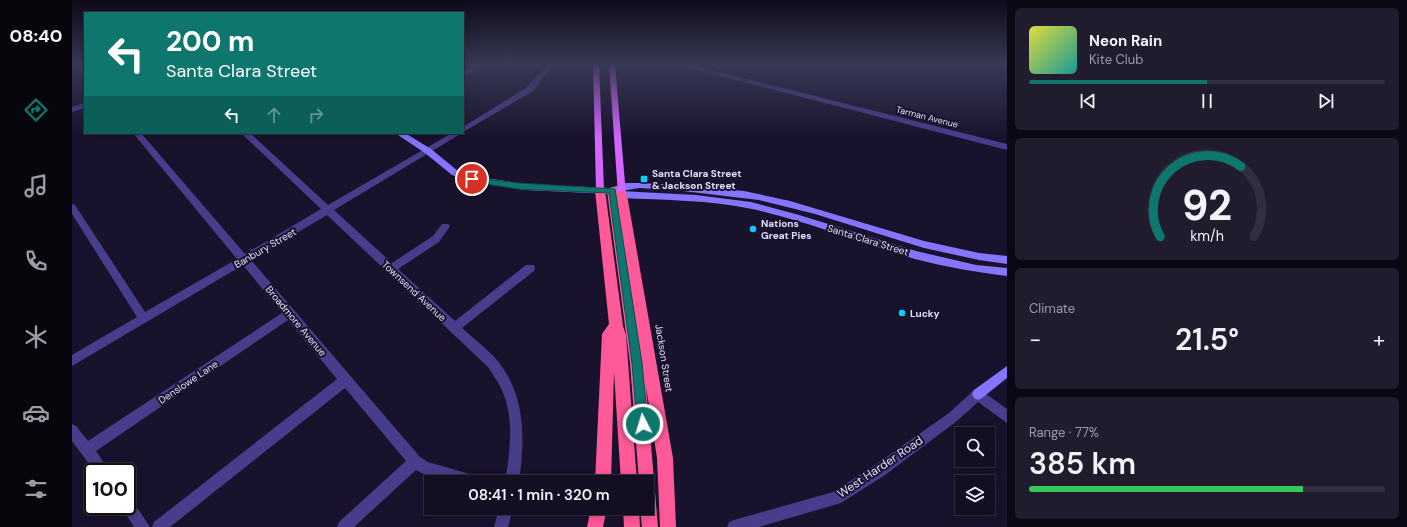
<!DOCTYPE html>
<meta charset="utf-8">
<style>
:root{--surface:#130e21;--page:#201c2e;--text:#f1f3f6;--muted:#9d9ca5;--line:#322e3f;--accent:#0f766e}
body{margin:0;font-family:"DM Sans",sans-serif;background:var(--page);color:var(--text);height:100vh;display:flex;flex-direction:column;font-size:15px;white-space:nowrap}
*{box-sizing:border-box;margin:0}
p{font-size:13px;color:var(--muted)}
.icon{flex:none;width:22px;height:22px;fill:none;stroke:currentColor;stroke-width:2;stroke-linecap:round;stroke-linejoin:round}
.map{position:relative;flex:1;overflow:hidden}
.side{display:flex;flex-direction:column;gap:8px;padding:8px;background:#0a0812;width:400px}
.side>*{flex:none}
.hud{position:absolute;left:12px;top:12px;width:380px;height:122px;border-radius:0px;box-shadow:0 2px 10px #0003,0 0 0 1px var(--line);background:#0f766e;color:#fff;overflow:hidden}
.fabs{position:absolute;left:883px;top:427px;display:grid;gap:8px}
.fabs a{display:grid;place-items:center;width:40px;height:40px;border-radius:0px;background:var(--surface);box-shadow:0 2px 10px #0003,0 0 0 1px var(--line);font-size:20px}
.speed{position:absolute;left:12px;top:463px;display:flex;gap:8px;font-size:20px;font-weight:700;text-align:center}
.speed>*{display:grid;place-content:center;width:52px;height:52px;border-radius:50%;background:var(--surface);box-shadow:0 2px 10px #0003,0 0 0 1px var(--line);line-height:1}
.speed .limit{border:2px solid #111;border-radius:6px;background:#fff;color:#111}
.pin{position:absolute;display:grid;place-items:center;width:34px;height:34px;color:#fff;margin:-17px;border:2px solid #fff;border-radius:50%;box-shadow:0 1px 4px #0007}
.me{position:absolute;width:44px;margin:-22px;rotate:355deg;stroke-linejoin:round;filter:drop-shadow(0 0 3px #0008)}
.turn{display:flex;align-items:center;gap:14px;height:84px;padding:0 16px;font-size:18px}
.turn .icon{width:52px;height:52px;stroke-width:2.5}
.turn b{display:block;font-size:28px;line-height:34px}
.lanes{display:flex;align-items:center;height:38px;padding:0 16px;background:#0003;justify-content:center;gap:20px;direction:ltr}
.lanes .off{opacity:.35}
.big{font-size:30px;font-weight:600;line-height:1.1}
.side .widget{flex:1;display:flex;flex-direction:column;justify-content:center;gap:6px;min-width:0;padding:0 14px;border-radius:6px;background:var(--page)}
.side .dial{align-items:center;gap:0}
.dial svg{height:104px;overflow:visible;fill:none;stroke:var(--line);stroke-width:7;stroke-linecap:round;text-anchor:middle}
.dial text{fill:var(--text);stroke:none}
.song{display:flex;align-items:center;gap:12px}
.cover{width:48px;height:48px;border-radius:6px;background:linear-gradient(135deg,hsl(60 70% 55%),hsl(180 70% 35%))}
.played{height:4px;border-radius:2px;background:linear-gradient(90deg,var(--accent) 50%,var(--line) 50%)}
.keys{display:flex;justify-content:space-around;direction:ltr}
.heat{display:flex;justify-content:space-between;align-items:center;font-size:22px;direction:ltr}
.charge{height:6px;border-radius:3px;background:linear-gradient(90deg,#34c759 77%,var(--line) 0)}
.trip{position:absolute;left:352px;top:475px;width:230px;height:40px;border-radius:0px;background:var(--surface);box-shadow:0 2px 10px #0003,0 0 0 1px var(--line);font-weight:600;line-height:40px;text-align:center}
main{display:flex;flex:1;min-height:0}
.dock{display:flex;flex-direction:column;width:72px;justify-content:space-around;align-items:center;background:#08060d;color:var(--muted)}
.dock .icon{width:28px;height:28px}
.dock .current{color:var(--accent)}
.dock b{font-size:18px;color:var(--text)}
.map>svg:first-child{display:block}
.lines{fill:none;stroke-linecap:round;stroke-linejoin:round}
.street{fill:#483d8a;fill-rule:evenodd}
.secondary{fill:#8675fe;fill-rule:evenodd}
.primary{fill:#d465fe;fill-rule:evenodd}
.highway{fill:#fe5998;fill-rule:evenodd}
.route{fill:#0f766e;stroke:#0a4d48}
.poi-dot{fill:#0bcdfd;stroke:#19122c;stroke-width:1.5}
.labels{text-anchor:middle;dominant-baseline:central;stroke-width:4;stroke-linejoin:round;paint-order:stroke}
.far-street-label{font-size:9px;fill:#e4ddff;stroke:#19122c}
.poi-label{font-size:10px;font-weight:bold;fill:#e4ddff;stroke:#19122c;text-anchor:start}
.street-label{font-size:10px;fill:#e4ddff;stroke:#19122c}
.near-street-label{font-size:12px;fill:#e4ddff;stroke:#19122c}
</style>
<main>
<nav class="dock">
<b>08:40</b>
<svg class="icon current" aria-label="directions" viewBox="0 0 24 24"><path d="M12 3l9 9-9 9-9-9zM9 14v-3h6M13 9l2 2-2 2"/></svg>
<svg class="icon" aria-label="music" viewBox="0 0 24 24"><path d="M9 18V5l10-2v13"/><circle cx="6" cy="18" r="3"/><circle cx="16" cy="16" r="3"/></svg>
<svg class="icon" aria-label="phone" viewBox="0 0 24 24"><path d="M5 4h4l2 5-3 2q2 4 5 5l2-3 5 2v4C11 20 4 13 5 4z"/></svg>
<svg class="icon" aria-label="climate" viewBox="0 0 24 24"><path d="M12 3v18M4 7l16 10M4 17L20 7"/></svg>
<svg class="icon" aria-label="car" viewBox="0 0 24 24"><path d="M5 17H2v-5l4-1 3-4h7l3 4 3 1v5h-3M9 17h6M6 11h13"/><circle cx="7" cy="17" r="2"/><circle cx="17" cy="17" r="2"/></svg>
<svg class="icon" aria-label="filters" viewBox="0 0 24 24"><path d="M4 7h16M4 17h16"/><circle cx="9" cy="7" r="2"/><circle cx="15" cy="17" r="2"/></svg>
</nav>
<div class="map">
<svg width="935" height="527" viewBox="0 0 935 527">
<rect width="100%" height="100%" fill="#19122c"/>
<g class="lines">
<path class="street" d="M 2,64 L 9,64 L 13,69 L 13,75 L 11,74 Z
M 404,64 L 411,64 L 405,70 L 391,77 L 391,72 Z
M 476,64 L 482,64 L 461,91 L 391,132 L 391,127 L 455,87 Z
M 605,64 L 615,64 L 935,144 L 935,150 L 606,65 Z
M 13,103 L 13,108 L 0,112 L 0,107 Z
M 61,133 L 69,133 L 173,254 L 249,209 L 169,133 L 178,133 L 256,205 L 380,133 L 390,133 L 262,210 L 320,263 L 361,236 L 370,224 L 376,224 L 378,226 L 367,242 L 326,269 L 383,321 L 454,265 L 462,265 L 463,268 L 462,271 L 390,328 C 401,338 414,348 424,359 C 454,394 453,439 447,482 L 433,482 C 438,452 443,417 429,388 C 425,380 420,374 416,367 L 255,215 L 179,260 L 348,457 L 356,462 L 401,475 L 406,477 L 408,482 C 386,482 364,482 344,470 L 282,527 L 265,527 L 267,522 L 334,461 L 273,388 L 98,527 L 80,527 L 82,522 L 265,379 L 216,320 L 24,451 L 38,472 L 23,472 L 0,441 L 0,424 L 4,426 L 16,441 L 210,313 L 171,265 L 0,366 L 0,355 L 65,317 L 0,214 L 0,204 L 3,205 L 73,312 L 165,259 Z
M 906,388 L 935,409 L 935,423 L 906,402 L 885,421 L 813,475 L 769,503 L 687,527 L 655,527 L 657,522 L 662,520 L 761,492 L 803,465 L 877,413 L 902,390 Z
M 55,498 L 60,500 L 78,527 L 62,527 L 49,506 L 55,506 Z
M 427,508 L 441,508 L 436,527 L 422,527 Z"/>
<path class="secondary" d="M 323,133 L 333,133 L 359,149 L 386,171 L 401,176 L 453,184 L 538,188 L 554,183 L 568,183 L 626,186 L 672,191 L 718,201 L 852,241 L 907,253 L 935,256 L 935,264 L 907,260 L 852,248 L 743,214 L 687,200 L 611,191 L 568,188 L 548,191 L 624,195 L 679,202 L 727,215 L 844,251 L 904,265 L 935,268 L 935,276 C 904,272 873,267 843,259 C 788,243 735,221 680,209 C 637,200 593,200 550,198 L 539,194 L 453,190 L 397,181 L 380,175 L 353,153 Z
M 935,366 L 935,378 L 910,398 L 906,400 L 902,398 L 900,394 L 902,390 Z"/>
<path class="primary" d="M 521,64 L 527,64 L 532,190 L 528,193 L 524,190 Z
M 537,64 L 543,64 L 554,195 L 550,198 L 546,195 Z"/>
<path class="highway" d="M 528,186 L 533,190 L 551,326 L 554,335 L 565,482 L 549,482 L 542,372 L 539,482 L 523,482 L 530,334 L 537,324 L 523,190 Z
M 540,187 L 544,188 L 546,193 L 550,191 L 555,195 L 601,458 L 604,527 L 588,527 L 585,458 L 574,386 L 586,527 L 570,527 L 568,508 L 575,508 L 575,482 L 567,482 L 558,363 L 535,191 Z
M 519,508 L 535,508 L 531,527 L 515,527 Z
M 551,508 L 567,508 L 568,527 L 552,527 Z"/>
</g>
<linearGradient id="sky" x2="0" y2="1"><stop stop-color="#0e0a18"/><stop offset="0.46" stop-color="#383956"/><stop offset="1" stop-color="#383956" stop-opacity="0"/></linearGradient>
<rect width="935" height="138" fill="url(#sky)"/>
<path class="route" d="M 397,177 L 446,183 L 543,189 L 570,363 L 576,424 L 575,428 L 571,430 L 567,428 L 565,424 L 560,363 L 537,193 L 446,189 L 400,182 L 397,181 Z"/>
<g class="poi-dot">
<rect x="568" y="175" width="8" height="8" rx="2"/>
<circle cx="681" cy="229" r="4"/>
<circle cx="830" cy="313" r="4"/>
</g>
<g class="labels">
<g class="far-street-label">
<text transform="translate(855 117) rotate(14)">Tarman Avenue</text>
</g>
<g class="poi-label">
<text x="580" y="173">Santa Clara Street<tspan x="580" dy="12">&amp; Jackson Street</tspan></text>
<text x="689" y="223">Nations<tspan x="689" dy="12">Great Pies</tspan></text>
<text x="838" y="313">Lucky</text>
</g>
<g class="street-label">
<text transform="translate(796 240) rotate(17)">Santa Clara Street</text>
<text transform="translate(193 248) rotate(-30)">Banbury Street</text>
<text transform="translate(342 291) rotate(43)">Townsend Avenue</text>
<text transform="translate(224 321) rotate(50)">Broadmore Avenue</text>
<text transform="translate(592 358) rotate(81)">Jackson Street</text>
<text transform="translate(116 382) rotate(-34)">Denslowe Lane</text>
</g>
<g class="near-street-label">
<text transform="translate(808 467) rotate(-34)">West Harder Road</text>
</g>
</g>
</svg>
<div class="fabs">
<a><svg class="icon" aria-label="search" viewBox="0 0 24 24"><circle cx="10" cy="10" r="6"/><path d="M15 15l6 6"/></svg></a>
<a><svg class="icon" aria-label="layers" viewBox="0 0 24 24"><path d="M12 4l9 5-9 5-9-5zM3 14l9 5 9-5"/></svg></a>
</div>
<div class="speed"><div class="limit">100</div></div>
<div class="pin" style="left:400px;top:179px;background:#d93025"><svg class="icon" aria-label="arrive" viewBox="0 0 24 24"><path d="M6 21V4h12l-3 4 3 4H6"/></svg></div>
<svg class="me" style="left:571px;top:424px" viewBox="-20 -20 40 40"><circle r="17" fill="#0f766e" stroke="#fff" stroke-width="3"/><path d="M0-11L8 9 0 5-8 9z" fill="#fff"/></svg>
<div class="trip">08:41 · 1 min · 320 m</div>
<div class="hud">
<div class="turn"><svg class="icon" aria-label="left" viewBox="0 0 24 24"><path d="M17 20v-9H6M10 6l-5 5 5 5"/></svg><div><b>200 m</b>Santa Clara Street</div></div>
<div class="lanes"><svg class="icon" aria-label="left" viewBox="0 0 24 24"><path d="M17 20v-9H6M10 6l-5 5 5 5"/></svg><svg class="icon off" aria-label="ahead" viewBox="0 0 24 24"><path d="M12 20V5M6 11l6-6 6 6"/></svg><svg class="icon off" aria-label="right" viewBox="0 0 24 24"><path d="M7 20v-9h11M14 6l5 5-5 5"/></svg></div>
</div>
</div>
<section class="side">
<div class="widget">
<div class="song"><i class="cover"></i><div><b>Neon Rain</b><p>Kite Club</p></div></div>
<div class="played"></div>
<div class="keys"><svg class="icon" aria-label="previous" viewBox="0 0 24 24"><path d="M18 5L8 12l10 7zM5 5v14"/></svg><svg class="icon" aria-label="pause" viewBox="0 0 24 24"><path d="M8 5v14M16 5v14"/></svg><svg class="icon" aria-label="next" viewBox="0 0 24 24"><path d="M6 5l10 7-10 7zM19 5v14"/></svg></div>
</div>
<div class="widget dial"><svg viewBox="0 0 100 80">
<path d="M14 69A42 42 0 1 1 86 69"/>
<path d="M14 69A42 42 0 0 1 76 15" stroke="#0f766e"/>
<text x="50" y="56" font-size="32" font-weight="700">92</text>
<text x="50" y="72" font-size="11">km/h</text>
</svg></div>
<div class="widget"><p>Climate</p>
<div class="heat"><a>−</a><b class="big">21.5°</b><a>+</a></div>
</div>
<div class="widget"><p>Range · 77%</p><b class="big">385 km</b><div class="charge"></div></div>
</section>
</main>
